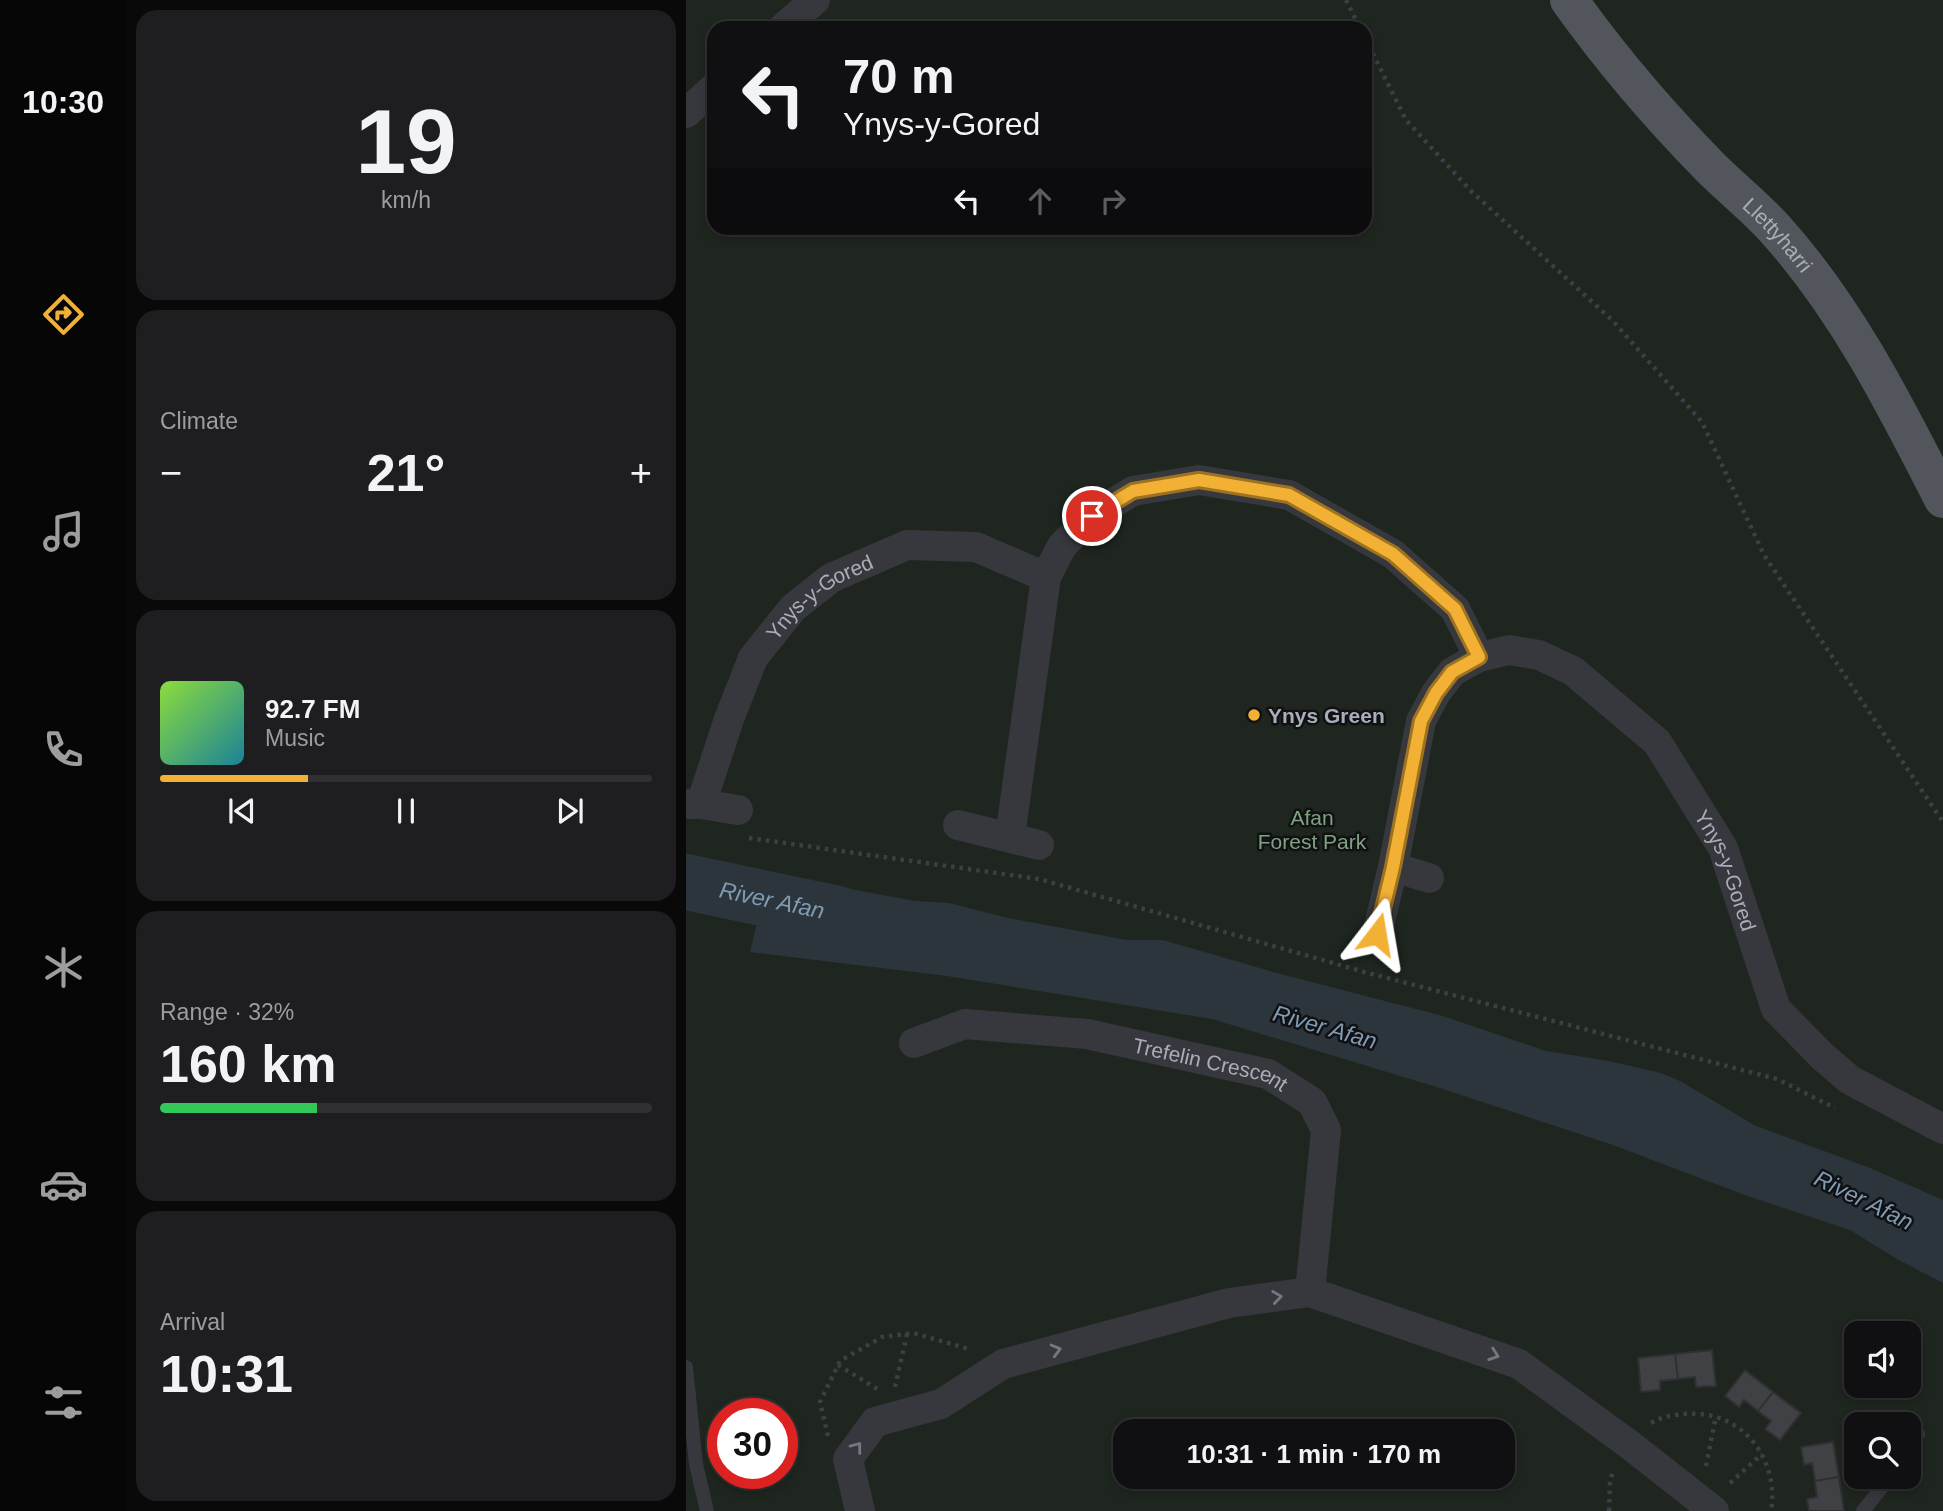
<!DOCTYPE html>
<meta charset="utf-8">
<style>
:root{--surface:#101012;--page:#1e1e20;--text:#f1f3f6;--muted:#9c9d9f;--line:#303032;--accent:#f2b134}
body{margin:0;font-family:Arial,sans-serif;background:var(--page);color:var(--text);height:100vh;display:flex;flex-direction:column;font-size:26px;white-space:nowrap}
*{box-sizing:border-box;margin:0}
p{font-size:23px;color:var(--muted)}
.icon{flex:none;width:38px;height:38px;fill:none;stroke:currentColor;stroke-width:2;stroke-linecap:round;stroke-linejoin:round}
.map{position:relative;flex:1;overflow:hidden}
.drawer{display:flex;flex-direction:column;gap:10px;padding:10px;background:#09090a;width:560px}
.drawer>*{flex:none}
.top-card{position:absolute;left:21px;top:21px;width:665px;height:214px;border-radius:21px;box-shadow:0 4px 10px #0003,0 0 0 2px var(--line);background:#101012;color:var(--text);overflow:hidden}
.fabs{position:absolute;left:1158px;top:1321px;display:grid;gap:14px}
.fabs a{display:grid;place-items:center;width:77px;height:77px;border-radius:14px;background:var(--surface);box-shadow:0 4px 10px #0003,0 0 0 2px var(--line);font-size:35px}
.speed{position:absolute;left:21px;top:1398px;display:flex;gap:14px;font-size:35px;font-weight:700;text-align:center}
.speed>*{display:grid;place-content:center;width:91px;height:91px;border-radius:50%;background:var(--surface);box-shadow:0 4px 10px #0003,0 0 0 2px var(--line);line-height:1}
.speed .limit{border:10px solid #d22;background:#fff;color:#111}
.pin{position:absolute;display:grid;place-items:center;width:60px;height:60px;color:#fff;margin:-30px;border:4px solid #fff;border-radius:50%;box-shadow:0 2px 7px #0007}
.me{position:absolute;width:77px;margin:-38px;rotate:14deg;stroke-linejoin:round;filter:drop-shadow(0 0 5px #0008)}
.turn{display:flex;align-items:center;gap:24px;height:147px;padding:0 21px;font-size:32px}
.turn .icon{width:91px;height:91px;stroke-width:2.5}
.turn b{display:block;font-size:49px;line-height:60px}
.lanes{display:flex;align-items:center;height:66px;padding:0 21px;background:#0003;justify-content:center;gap:35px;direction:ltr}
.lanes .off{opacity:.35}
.big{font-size:52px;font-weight:700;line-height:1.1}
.drawer .tile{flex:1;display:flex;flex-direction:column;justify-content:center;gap:10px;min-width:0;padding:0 24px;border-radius:21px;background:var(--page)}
.drawer .dial{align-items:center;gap:0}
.dial b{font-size:91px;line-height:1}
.song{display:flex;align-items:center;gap:21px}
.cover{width:84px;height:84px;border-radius:10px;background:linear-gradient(135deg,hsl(90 70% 55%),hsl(190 70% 35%))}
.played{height:7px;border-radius:4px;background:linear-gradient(90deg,var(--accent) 30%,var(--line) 30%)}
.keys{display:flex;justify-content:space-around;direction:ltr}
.heat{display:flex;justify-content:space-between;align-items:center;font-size:38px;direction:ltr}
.charge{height:10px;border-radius:5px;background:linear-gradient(90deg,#34c759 32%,var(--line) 0)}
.trip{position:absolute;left:427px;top:1419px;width:402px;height:70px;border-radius:21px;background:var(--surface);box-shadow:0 4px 10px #0003,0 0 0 2px var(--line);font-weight:700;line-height:70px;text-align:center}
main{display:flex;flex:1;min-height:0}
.tabs{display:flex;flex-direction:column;width:126px;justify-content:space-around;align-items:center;background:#060607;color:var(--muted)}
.tabs .icon{width:49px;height:49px}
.tabs .current{color:var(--accent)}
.tabs b{font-size:32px;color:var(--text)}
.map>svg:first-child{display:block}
.green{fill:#1e261f;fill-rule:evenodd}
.water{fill:#2c353c}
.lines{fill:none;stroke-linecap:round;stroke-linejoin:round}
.river{stroke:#2c353c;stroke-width:56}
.building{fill:#404145;stroke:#303034;stroke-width:2}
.path{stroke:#3d3f44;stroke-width:4.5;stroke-dasharray:3.5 5;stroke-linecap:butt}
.service{stroke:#37383d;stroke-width:14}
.minor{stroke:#37383d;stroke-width:30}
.primary{stroke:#53555c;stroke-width:38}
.oneway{stroke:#757881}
.route-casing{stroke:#9d7322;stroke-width:18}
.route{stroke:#f2b134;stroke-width:12}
.poi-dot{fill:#f2b134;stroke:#111113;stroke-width:2.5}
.labels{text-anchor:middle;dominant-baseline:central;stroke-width:5;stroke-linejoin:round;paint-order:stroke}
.street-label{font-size:21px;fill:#a8adb8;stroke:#111113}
.poi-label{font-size:21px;font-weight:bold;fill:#a8adb8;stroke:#111113;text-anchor:start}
.park-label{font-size:21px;fill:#7fa381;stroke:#111113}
.water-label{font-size:23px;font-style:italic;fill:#7f9bb3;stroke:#111113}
</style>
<main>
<nav class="tabs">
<b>10:30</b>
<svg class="icon current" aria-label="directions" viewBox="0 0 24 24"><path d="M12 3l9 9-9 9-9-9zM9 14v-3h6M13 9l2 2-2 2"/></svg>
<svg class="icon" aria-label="music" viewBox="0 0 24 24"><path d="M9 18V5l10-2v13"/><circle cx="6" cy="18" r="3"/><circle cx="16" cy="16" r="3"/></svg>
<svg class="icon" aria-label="phone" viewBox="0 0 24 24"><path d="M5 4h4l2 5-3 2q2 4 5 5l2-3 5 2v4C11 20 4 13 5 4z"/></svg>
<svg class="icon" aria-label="climate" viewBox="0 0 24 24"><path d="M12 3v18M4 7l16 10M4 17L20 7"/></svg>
<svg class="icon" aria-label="car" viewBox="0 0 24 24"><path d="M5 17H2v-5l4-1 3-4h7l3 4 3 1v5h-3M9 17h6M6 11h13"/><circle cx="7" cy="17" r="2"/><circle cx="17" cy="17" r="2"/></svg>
<svg class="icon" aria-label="filters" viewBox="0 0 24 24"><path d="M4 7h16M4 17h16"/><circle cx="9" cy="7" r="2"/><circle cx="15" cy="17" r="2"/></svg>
</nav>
<section class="drawer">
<div class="tile dial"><b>19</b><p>km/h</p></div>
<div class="tile"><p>Climate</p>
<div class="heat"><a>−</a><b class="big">21°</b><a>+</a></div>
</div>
<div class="tile">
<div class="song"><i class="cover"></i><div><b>92.7 FM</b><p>Music</p></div></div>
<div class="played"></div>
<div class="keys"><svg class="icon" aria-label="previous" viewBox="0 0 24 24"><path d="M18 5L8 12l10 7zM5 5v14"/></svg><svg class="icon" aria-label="pause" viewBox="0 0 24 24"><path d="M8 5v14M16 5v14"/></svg><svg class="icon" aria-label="next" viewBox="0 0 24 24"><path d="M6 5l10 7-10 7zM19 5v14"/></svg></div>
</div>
<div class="tile"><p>Range · 32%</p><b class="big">160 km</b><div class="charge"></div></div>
<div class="tile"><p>Arrival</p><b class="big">10:31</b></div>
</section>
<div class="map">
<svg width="1257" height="1511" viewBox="0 0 1257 1511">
<rect width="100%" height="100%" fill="#161618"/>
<path class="green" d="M 0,0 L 1257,0 L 1257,1511 L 0,1511 ZM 28,28 L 679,28 L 679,228 L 28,228 ZM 1171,1334 L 1223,1334 L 1223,1386 L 1171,1386 ZM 37,1414 L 96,1414 L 96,1474 L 37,1474 ZM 1171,1424 L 1223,1424 L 1223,1477 L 1171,1477 ZM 439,1432 L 817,1432 L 817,1477 L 439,1477 Z"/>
<path class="water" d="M 83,874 L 229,901 L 263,903 L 322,918 L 441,940 L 477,940 L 591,973 L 757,1016 L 860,1051 L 923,1061 L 975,1073 L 996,1082 L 1068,1125 L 1184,1168 L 1257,1200 L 1257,1283 L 1211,1259 L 1164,1230 L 1056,1194 L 927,1145 L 754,1088 L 526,1019 L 261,976 L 64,952 Z"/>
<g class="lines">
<path class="river" id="s1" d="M 0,882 L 152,914"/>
</g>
<path class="building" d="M 1026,1350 L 1030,1386 L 1010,1387 L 1009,1377 L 992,1379 L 989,1354 Z
M 989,1354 L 992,1379 L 974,1381 L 974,1390 L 955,1392 L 952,1358 Z
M 1059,1370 L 1087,1392 L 1072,1411 L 1058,1400 L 1053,1407 L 1039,1396 Z
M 1087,1392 L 1115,1413 L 1094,1440 L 1079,1429 L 1085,1421 L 1072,1411 Z
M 1147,1442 L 1153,1477 L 1129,1481 L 1126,1463 L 1118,1465 L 1115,1447 Z
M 1153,1477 L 1158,1511 L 1123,1511 L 1121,1499 L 1131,1497 L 1129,1481 Z"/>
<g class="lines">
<path class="path" d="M 660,0 L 674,28
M 679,38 L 720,120 L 785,191 L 926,320 L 1016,422 L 1078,555 L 1257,822
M 63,838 L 353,879 L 682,973 L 1091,1079 L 1149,1108
M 152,1365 L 193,1390
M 209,1387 L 221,1334
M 965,1423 C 979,1415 996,1413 1013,1414 C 1062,1417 1093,1464 1085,1511
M 142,1436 L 134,1402 L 154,1361 L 196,1337 L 227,1333 L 283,1349
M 1020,1466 L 1030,1416
M 1044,1483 L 1076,1454
M 923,1511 L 924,1483 L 927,1470"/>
<path class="service" d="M 0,1367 L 10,1464 L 21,1511
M 1223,1448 L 1232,1434
M 1177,1511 L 1204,1477"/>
<g class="minor">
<path d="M 97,28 L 129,0"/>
<path d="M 0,113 L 28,88"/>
<path d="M 0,804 L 15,804 L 52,810"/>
<path id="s2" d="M 15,804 L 43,719 L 67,658 L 107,608 L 145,578 L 221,545 L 290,547 L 360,577"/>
<path d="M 272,825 L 353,845"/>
<path d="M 324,837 L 360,577 L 376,546 L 406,516 L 447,491 L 513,480 L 603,495 L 707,554 L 769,609 L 793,657"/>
<path d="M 707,867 L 743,878"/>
<path id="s3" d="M 691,934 L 707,867 L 735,721 L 750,693 L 766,672 L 793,657 L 823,650 L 853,655 L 887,671 L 971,742 L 1037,848 L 1090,1009 L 1136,1056 L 1164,1080 L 1257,1129"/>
<path id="s4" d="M 228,1043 L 279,1024 L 401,1034 L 582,1074 L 626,1102 L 640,1130 L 624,1292"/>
<path d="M 174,1511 L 162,1459 L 189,1422 L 255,1404 L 317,1364 L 543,1303 L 624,1292 L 833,1364 L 944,1445 L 1028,1511"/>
</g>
<path class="primary" id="s5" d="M 883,0 C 925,59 973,115 1024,167 C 1045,188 1069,207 1089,229 C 1161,309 1209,405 1257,499"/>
</g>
<defs><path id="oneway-chevron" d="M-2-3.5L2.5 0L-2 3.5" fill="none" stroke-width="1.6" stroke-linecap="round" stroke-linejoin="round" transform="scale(1.75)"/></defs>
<g class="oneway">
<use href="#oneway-chevron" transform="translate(591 1297) rotate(-8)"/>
<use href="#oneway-chevron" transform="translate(370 1350) rotate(-15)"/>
<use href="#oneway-chevron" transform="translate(808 1355) rotate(19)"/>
<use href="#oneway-chevron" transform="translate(171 1447) rotate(-53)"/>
</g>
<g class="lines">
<defs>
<path id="route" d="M 406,516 L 447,491 L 513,480 L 603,495 L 707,554 L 769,609 L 793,657 L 766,672 L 750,693 L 735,721 L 707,867 L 691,934"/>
</defs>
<use href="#route" class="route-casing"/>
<use href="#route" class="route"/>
</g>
<circle class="poi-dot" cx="568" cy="715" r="7"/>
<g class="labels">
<g class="street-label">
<text stroke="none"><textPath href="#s5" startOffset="315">Llettyharri</textPath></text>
<text stroke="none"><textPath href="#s2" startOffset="247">Ynys-y-Gored</textPath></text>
<text stroke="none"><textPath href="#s3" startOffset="662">Ynys-y-Gored</textPath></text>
<text stroke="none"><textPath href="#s4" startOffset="304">Trefelin Crescent</textPath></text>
</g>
<g class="poi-label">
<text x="582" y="715">Ynys Green</text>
</g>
<g class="park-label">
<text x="626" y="817">Afan<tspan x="626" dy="24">Forest Park</tspan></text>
</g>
<g class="water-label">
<text stroke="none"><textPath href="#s1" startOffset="88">River Afan</textPath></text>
<text transform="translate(639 1027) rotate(16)">River Afan</text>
<text transform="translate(1178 1200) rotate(26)">River Afan</text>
</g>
</g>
</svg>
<div class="fabs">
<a><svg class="icon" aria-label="sound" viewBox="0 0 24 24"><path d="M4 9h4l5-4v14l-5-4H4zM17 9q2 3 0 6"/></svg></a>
<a><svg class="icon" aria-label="search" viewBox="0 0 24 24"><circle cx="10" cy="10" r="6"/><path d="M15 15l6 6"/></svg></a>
</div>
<div class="speed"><div class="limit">30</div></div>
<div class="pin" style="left:406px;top:516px;background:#d93025"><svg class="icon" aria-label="arrive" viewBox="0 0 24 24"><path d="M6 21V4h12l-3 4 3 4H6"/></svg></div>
<svg class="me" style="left:691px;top:934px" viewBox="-20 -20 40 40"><path d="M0-17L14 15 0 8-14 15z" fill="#f2b134" stroke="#fff" stroke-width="4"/></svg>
<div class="trip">10:31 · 1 min · 170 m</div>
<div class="top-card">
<div class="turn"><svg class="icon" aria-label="left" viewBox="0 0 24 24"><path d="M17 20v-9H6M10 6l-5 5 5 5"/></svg><div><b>70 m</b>Ynys-y-Gored</div></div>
<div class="lanes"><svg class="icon" aria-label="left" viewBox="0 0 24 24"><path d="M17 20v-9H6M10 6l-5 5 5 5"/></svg><svg class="icon off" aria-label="ahead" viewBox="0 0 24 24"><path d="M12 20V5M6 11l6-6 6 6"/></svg><svg class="icon off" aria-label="right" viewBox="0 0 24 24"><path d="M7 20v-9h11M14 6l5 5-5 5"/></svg></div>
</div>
</div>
</main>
